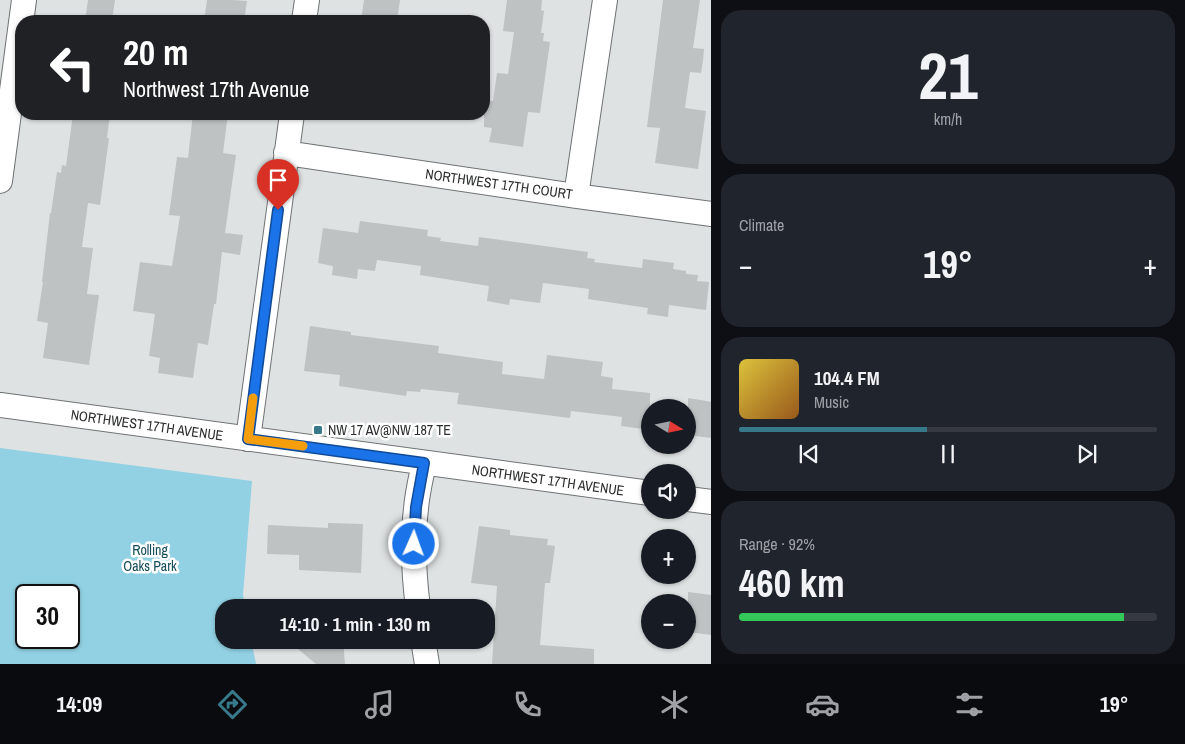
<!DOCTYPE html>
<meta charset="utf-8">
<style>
:root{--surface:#171b24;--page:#20242c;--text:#f1f3f6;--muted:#9ea1a6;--line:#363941;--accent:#37798a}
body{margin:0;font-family:"Archivo Narrow",sans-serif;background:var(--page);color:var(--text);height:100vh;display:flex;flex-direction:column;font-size:19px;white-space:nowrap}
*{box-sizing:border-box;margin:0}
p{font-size:16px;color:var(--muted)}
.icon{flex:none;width:28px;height:28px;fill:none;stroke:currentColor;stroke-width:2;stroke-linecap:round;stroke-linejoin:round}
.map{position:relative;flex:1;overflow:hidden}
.sheet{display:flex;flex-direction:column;gap:10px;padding:10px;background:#0d0f14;width:474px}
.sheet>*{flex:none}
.banner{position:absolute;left:15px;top:15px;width:475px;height:105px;border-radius:20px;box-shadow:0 1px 4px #0004;background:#202124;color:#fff;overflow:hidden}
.needle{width:32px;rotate:100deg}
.tools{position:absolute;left:641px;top:399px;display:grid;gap:10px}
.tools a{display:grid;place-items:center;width:55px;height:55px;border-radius:50%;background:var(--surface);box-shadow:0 1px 4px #0004;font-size:25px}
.speed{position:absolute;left:15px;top:584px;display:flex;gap:10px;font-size:25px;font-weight:700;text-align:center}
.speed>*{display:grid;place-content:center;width:65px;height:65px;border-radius:50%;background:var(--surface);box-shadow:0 1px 4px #0004;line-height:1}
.speed .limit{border:2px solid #111;border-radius:8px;background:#fff;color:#111}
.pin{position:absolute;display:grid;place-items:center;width:42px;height:42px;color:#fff;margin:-51px -21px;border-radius:50% 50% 50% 0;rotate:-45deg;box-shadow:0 0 5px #0007}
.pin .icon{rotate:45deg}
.me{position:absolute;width:55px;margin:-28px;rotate:2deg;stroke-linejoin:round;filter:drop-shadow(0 0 4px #0008)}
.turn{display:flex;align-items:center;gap:18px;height:105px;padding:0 25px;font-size:22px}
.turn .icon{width:65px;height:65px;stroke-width:2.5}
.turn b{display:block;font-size:35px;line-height:42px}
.big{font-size:38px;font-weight:800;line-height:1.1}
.sheet .tile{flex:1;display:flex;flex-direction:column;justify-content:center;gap:8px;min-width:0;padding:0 18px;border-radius:20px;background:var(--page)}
.sheet .dial{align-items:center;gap:0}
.dial b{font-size:65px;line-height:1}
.song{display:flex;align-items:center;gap:15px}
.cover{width:60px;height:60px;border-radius:8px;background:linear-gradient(135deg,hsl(50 70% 55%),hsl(30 70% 35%))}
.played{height:5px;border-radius:2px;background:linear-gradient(90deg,var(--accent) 45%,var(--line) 45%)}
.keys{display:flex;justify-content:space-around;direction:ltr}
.heat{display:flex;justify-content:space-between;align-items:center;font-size:28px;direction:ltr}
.charge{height:8px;border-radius:4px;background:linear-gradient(90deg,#34c759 92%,var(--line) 0)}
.trip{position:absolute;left:215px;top:599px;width:280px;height:50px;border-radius:20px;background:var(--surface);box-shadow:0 1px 4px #0004;font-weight:800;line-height:50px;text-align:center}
.menu{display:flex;height:80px;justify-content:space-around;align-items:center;background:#090b0e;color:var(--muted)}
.menu .icon{width:35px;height:35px}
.menu .current{color:var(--accent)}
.menu b{font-size:22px;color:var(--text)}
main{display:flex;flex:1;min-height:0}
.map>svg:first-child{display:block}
.green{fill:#92d1e4;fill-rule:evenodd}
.building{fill:#bec2c3}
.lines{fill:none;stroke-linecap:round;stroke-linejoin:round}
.minor-casing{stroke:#6f7374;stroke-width:26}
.minor{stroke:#fff;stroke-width:24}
.route-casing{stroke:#114b97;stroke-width:12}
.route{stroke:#1a73e8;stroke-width:9}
.slow{stroke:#f59e0b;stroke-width:9}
.poi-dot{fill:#37798a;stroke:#fff;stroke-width:2}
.labels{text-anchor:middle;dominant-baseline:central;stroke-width:5;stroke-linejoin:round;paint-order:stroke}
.street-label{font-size:14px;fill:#2d2e2f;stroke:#fff}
.poi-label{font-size:14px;fill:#2d2e2f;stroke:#fff;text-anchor:start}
.park-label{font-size:14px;fill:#144c5a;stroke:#fff}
</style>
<main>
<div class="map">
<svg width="712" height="664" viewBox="0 0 712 664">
<rect width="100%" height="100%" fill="#dee2e3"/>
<path class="green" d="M 0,448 L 252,481 L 243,595 L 245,607 L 224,608 L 224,640 L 251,640 L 256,664 L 0,664 ZM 26,595 L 69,595 L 69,638 L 26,638 Z"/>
<path class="building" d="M 88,0 L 115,0 L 112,21 L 85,21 Z
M 207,0 L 233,0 L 247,1 L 244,21 L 204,21 Z
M 364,0 L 400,0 L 397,21 L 361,21 Z
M 507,0 L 542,0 L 541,10 L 544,11 L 541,33 L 544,33 L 543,41 L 550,42 L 540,113 L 528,112 L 523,147 L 489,142 L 492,128 L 484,127 L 484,100 L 493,101 L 497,73 L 508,74 L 514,32 L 503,31 Z
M 663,0 L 700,0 L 693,48 L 704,49 L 703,61 L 701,73 L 690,72 L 685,108 L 706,111 L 698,169 L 655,163 L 660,128 L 647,127 Z
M 73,114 L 110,114 L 107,138 L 109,138 L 100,205 L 88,203 L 82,247 L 93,248 L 87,294 L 99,295 L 89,365 L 43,358 L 48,323 L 37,321 L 43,282 L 42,282 L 50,213 L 51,213 L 57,172 L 61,173 L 62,165 L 66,166 Z
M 193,114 L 228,114 L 223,153 L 236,155 L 225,233 L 243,235 L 240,255 L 222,252 L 216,304 L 214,304 L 208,345 L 198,343 L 193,378 L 158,373 L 160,358 L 149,356 L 155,314 L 133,311 L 140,262 L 172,266 L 180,216 L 169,215 L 177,157 L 188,158 Z
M 360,221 L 428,230 L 427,236 L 441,238 L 440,241 L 478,246 L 479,237 L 588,252 L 587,258 L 595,259 L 594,262 L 642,268 L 643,259 L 674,263 L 673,269 L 686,271 L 686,274 L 698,275 L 697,281 L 709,282 L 706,310 L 669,305 L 668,317 L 647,314 L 648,308 L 588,299 L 589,289 L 543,283 L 540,303 L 510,299 L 509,305 L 487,301 L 489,286 L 420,275 L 421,266 L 377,260 L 375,271 L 358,269 L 357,279 L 332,275 L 333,266 L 318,263 L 323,228 L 358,233 Z
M 310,326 L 351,332 L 351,335 L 439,346 L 438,353 L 503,362 L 502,374 L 544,379 L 547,355 L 603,362 L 601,376 L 613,378 L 612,389 L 650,393 L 650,430 L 621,426 L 622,417 L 571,411 L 570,418 L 457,404 L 459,393 L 421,389 L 420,392 L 407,391 L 406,396 L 339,386 L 340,375 L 304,371 Z
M 688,398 L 712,402 L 712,438 L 688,435 Z
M 328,523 L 363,524 L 361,573 L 299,570 L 299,555 L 267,554 L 268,525 L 328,528 Z
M 479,526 L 510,530 L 510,535 L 548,539 L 547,545 L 555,546 L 550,583 L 545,583 L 540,645 L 594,649 L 594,664 L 492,664 L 497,586 L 471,583 Z
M 688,592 L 712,595 L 712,635 L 688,632 Z
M 334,604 L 334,608 L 297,608 L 297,605 Z
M 298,640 L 343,640 L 345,664 L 316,664 L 298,649 Z"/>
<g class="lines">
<defs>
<path id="minor" d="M 304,21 L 307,0
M 286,153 L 576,196 L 712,214
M 0,181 L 24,0
M 576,196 L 605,0
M 0,405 L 650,493
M 248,439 L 292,114
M 688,499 L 712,502
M 418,608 C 414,576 412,541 416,509 C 417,494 421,478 424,463
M 423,640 L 427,664"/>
</defs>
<use href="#minor" class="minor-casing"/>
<use href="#minor" class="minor"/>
</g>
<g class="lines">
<defs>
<path id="route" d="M 278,210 L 248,439 L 424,463 L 416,507 L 414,544"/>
</defs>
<use href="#route" class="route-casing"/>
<use href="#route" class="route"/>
<path class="slow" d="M 253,398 L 248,439 L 303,446"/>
</g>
<rect class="poi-dot" x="313" y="425" width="10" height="10" rx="2.5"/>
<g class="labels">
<g class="street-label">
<text transform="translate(499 184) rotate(8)">NORTHWEST 17TH COURT</text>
<text transform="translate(147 425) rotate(8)">NORTHWEST 17TH AVENUE</text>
<text transform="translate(548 480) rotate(8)">NORTHWEST 17TH AVENUE</text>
</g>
<g class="poi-label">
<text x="328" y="430">NW 17 AV@NW 187 TE</text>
</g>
<g class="park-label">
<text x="150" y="550">Rolling<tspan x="150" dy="16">Oaks Park</tspan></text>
</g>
</g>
</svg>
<div class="tools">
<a><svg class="needle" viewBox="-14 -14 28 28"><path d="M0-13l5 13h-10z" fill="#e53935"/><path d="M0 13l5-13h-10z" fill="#9ea1a6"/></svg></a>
<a><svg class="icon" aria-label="sound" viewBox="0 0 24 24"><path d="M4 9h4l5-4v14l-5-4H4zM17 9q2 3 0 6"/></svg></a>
<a>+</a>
<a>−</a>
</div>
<div class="speed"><div class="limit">30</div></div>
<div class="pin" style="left:278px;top:210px;background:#d93025"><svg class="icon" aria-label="arrive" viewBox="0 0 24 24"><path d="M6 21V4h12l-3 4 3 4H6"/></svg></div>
<svg class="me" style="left:414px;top:544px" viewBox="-20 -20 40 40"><circle r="17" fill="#1a73e8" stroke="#fff" stroke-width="3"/><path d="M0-11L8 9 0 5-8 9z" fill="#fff"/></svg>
<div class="trip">14:10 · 1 min · 130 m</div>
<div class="banner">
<div class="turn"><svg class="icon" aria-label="left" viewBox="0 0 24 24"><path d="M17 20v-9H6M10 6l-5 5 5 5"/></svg><div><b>20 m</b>Northwest 17th Avenue</div></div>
</div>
</div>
<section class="sheet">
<div class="tile dial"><b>21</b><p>km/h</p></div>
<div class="tile"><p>Climate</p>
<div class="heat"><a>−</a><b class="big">19°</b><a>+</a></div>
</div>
<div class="tile">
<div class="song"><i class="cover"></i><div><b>104.4 FM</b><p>Music</p></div></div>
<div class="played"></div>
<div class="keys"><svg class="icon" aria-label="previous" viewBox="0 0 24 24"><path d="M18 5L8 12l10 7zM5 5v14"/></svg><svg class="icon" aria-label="pause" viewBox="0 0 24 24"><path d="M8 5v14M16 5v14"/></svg><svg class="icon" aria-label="next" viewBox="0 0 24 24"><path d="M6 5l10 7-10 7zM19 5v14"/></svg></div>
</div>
<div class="tile"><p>Range · 92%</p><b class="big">460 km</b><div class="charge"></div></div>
</section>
</main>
<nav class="menu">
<b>14:09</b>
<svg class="icon current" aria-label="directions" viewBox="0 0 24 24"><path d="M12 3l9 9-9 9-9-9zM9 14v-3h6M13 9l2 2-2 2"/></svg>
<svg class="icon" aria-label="music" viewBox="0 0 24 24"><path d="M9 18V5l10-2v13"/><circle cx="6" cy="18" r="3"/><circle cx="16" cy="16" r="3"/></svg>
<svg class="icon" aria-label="phone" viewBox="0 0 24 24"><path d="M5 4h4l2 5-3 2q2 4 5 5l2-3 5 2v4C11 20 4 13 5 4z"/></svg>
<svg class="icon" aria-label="climate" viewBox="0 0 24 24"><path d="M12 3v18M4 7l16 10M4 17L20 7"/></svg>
<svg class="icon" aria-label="car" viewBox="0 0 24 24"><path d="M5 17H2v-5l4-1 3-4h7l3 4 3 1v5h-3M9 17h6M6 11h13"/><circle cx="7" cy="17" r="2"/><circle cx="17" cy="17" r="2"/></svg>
<svg class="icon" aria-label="filters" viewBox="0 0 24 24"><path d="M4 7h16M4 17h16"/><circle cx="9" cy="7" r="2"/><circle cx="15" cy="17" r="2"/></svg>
<b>19°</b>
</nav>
